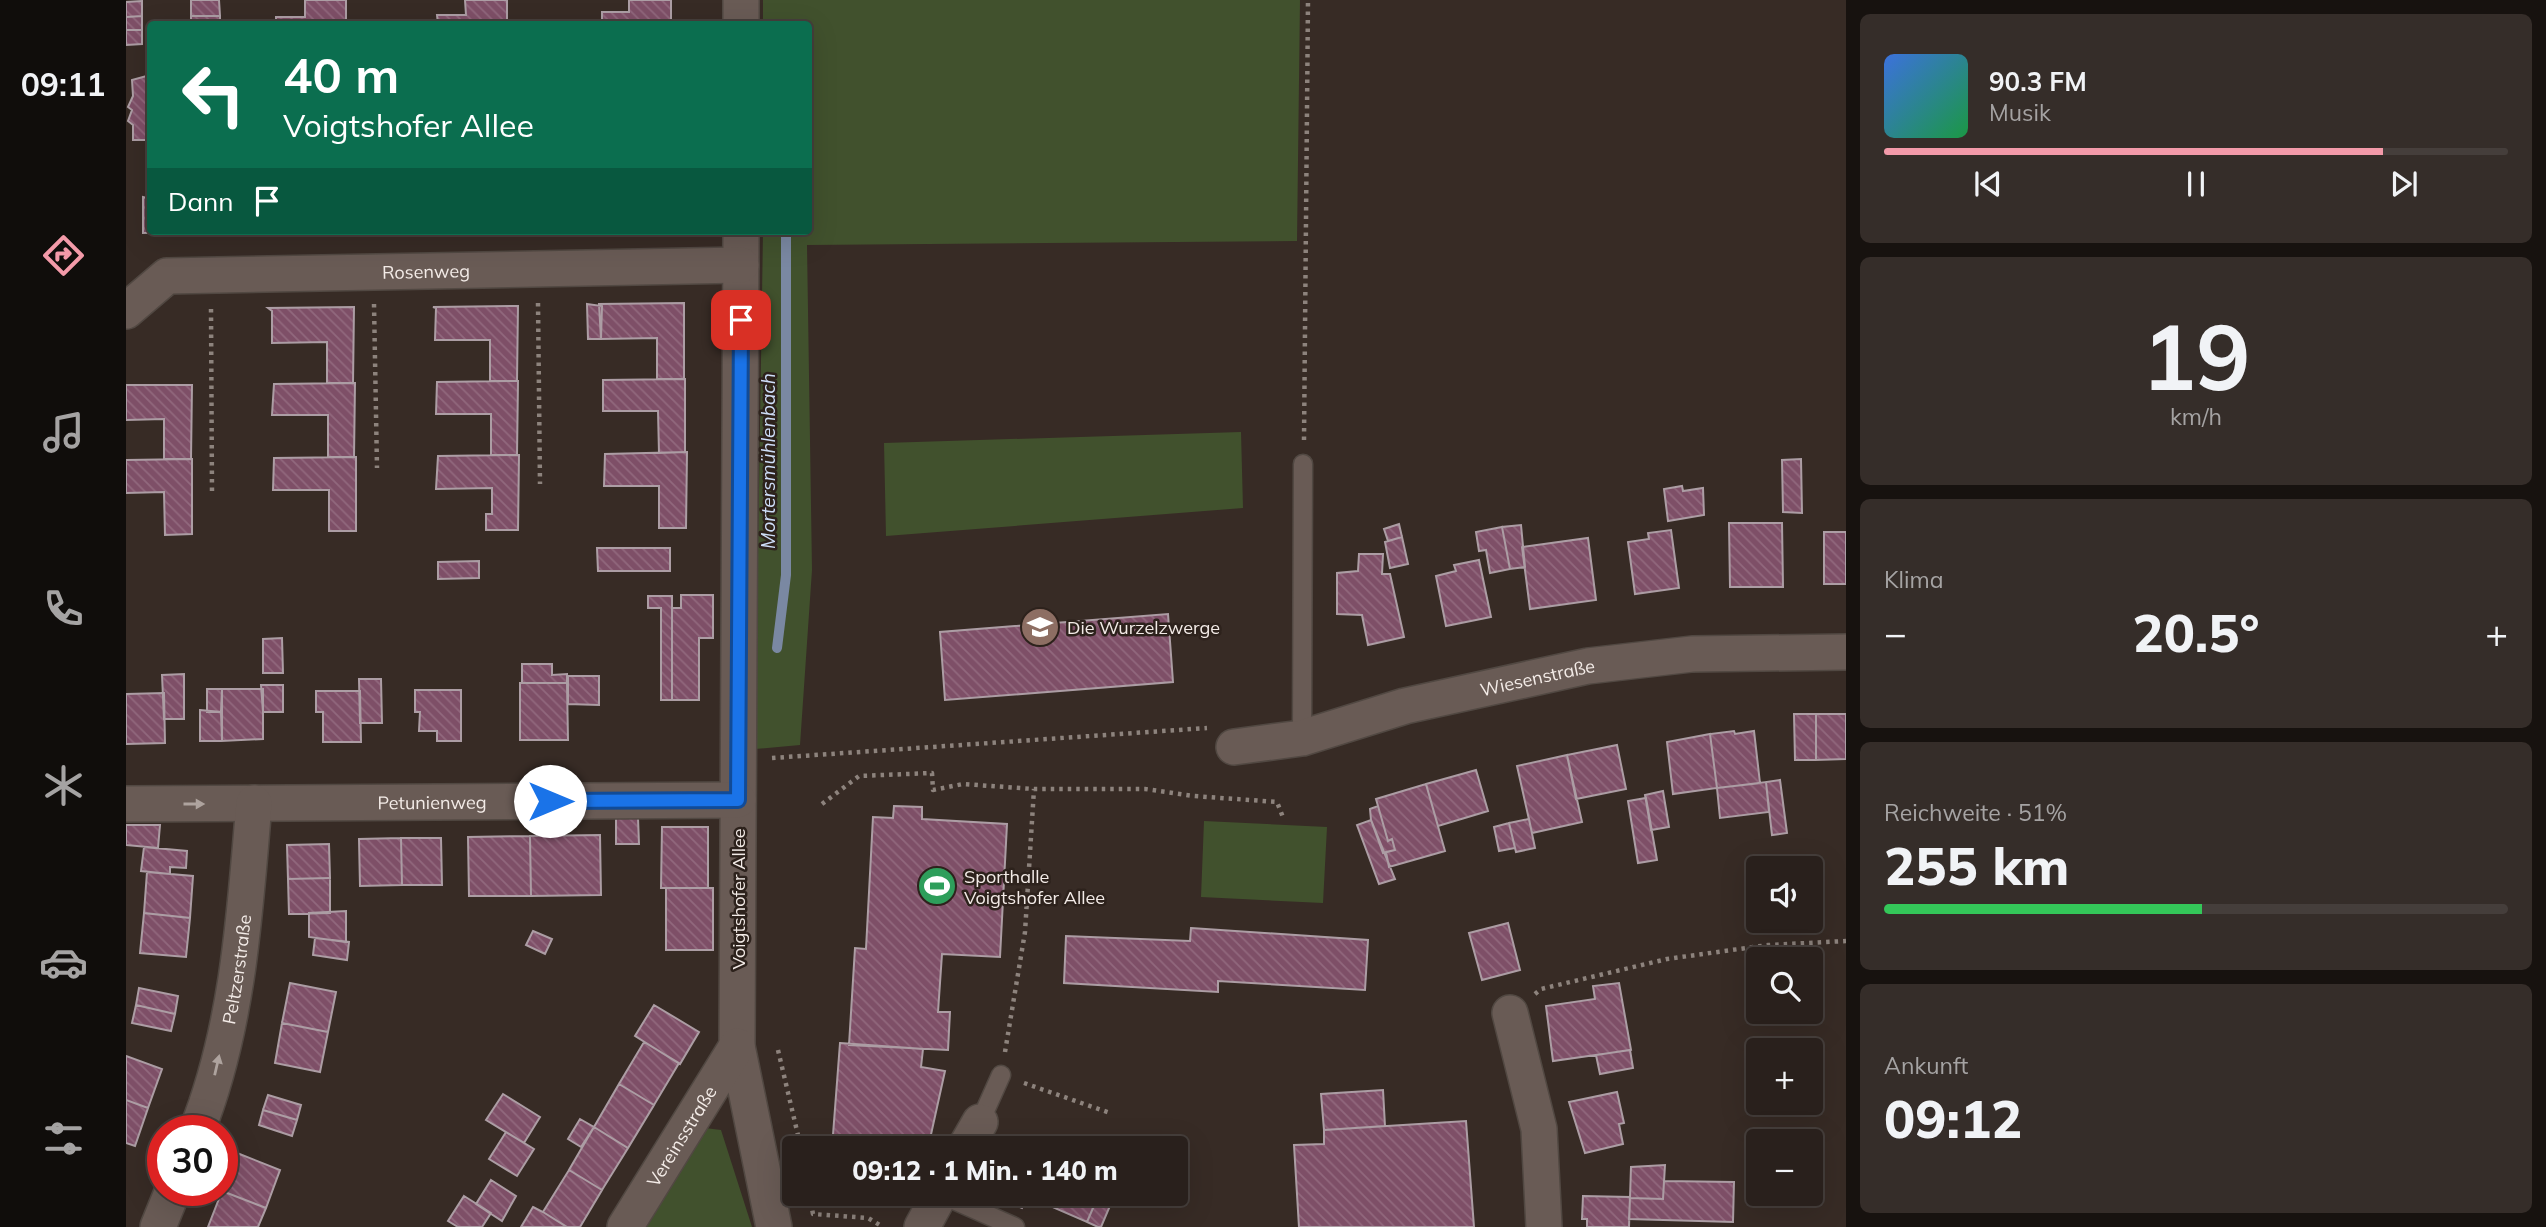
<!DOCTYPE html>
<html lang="de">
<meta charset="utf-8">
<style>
:root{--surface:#29201c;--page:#352d29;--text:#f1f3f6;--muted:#a5a3a3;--line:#453e3b;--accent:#f39aa9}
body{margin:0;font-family:Mulish,sans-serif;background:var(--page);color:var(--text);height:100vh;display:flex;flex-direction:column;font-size:26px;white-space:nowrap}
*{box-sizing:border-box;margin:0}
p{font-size:23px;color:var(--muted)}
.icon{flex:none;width:38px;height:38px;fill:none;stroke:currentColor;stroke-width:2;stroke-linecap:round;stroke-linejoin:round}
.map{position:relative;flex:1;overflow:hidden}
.sheet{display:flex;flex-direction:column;gap:14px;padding:14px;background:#17120f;width:700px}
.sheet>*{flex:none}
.top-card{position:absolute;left:21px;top:21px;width:665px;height:214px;border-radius:7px;box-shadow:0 7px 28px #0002,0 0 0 2px var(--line);background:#0b6e4f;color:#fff;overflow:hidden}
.fabs{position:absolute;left:1620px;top:856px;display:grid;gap:14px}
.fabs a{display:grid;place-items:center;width:77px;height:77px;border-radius:7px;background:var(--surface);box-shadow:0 7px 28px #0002,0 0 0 2px var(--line);font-size:35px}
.speed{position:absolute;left:21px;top:1115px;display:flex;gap:14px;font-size:35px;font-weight:700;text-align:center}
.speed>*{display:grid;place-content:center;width:91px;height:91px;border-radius:50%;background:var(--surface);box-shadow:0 7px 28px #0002,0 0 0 2px var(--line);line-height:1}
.speed .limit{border:10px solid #d22;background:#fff;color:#111}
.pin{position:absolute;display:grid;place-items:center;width:60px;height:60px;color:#fff;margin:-30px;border-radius:14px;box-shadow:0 4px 10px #0006}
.me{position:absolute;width:77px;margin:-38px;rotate:90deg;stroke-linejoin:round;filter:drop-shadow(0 0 5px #0008)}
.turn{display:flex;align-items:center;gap:24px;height:147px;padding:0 21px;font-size:32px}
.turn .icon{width:91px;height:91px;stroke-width:2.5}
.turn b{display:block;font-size:49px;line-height:60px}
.then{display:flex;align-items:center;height:66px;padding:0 21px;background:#0003;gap:14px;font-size:26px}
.big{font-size:52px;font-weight:800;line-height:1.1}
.sheet .tile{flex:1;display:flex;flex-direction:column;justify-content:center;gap:10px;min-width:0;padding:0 24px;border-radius:10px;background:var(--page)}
.sheet .dial{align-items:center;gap:0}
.dial b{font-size:91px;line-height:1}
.song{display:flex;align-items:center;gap:21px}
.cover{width:84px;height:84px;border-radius:10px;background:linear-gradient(135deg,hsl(220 70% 55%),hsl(140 70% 35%))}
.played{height:7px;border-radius:4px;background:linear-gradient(90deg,var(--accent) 80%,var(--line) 80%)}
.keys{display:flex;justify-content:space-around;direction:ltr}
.heat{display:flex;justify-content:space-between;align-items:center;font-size:38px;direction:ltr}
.charge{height:10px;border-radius:5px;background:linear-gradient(90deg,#34c759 51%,var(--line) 0)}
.trip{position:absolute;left:656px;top:1136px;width:406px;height:70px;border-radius:7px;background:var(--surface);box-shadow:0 7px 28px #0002,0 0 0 2px var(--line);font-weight:800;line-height:70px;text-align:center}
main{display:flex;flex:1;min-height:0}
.tabs{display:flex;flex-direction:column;width:126px;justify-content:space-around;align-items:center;background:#100d0b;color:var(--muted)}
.tabs .icon{width:49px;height:49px}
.tabs .selected{color:var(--accent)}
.tabs b{font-size:32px;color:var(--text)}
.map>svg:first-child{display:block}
.grass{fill:#41512d}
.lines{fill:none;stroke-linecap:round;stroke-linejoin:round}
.stream{stroke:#7a88a2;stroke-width:10}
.building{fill:url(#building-back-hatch);stroke:#ac9da4;stroke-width:2}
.lane-casing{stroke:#514842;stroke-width:21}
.street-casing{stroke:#514842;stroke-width:38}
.path{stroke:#8d837d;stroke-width:4.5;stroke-dasharray:3.5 5;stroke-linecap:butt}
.lane{stroke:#695b55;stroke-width:18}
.street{stroke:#695b55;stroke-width:35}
.oneway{fill:#aea39e}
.route-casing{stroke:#114b97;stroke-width:18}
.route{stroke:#1a73e8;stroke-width:12}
.labels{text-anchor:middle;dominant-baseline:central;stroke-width:5;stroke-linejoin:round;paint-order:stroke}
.street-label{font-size:18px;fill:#f3ebe7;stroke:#2d221c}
.poi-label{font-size:18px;fill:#f3ebe7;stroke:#2d221c;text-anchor:start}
.water-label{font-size:19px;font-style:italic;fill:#cedef8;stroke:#2d221c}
</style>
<main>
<nav class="tabs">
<b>09:11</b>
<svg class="icon selected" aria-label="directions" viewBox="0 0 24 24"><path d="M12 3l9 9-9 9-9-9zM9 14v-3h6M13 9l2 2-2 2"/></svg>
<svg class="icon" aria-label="music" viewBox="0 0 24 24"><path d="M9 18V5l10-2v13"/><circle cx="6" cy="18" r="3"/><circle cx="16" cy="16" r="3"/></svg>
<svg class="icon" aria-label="phone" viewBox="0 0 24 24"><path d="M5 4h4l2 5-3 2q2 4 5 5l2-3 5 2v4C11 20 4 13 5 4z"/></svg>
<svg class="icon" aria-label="climate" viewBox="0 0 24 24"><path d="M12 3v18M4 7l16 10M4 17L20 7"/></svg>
<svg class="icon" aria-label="car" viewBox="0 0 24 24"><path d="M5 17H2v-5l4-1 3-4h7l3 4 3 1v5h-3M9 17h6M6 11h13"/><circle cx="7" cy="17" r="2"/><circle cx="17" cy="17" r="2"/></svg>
<svg class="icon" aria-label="filters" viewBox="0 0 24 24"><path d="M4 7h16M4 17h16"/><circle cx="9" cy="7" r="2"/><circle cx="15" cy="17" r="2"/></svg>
</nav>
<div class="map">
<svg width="1720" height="1227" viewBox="0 0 1720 1227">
<defs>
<pattern id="building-back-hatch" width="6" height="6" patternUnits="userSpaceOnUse" patternTransform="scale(1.75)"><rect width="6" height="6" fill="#7e4f67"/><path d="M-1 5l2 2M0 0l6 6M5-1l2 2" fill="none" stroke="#91687d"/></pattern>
</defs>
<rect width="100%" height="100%" fill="#372b25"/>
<path class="grass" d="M 637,0 L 1174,0 L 1171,241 L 681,245 L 686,570 L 674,745 L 629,749 L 637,231 L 682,231 L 682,24 L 637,24 Z
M 1115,432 L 1117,508 L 760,536 L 758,443 Z
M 1078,821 L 1201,827 L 1197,903 L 1075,897 Z
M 579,1128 L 595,1130 L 626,1227 L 521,1227 Z"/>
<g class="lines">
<path class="stream" d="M 651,648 L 660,575 L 660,232"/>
</g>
<path class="building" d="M 65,0 L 93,0 L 94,16 L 65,16 Z
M 179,0 L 220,0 L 220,24 L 150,24 L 150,17 L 179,17 Z
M 339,0 L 381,0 L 381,24 L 312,24 L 311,15 L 340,15 Z
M 503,0 L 545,0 L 545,24 L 476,24 L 476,12 L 503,12 Z
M 16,1 L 16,16 L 0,17 L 0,2 Z
M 16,16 L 16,30 L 0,30 L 0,17 Z
M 65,16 L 94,16 L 94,24 L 65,24 Z
M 0,30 L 16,30 L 16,44 L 0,45 Z
M 24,75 L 24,140 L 7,140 L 7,125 L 2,121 L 6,110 L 2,107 L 7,96 L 6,80 Z
M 17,197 L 24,199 L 24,231 L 80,231 L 17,233 Z
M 558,303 L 558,379 L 531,379 L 531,338 L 475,339 L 473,304 Z
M 461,304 L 476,306 L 475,339 L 462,339 Z
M 392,306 L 391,381 L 364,381 L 364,340 L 309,340 L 310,308 L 307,307 Z
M 228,307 L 227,383 L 201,383 L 201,342 L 146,343 L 146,311 L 142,308 Z
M 559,379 L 559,452 L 533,453 L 532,411 L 477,411 L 477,380 Z
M 392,381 L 391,455 L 365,455 L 365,414 L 310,414 L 311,382 Z
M 229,383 L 228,457 L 202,457 L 202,415 L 146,415 L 148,384 Z
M 0,385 L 66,385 L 65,459 L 38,459 L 38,419 L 0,420 Z
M 561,452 L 560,528 L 533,528 L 533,486 L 478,486 L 479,454 Z
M 393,455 L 392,530 L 360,530 L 360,514 L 366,514 L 366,488 L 310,489 L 312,456 Z
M 230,457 L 230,531 L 203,531 L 203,490 L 147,490 L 148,458 Z
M 66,459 L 66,534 L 39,535 L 38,492 L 0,493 L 0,460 Z
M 1675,459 L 1676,513 L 1657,512 L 1656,460 Z
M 1556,486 L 1557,491 L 1577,488 L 1578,515 L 1542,521 L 1538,489 Z
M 1603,523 L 1656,523 L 1657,587 L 1604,587 Z
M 1273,524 L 1276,537 L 1262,541 L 1258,529 Z
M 1395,525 L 1399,567 L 1384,569 L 1376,527 Z
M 1376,527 L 1384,569 L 1364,573 L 1360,550 L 1353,551 L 1350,532 Z
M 1545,530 L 1553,588 L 1509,594 L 1502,542 L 1523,539 L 1522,533 Z
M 1698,532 L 1720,532 L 1720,584 L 1698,584 Z
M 1276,537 L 1282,564 L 1264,568 L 1259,542 Z
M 1462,538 L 1470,600 L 1404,609 L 1396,547 Z
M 471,548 L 544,548 L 544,571 L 472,571 Z
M 1233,554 L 1257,554 L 1256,574 L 1264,574 L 1278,637 L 1242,645 L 1236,615 L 1211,614 L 1211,573 L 1232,571 Z
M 1353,560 L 1365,617 L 1320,626 L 1310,576 L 1330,571 L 1328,565 Z
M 353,561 L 353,578 L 312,579 L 312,562 Z
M 555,595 L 587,595 L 587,638 L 573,638 L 573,700 L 546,700 L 546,608 L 555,608 Z
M 522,596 L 546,596 L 546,700 L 535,700 L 535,608 L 522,608 Z
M 1042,614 L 1047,682 L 819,700 L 814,632 Z
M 156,638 L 157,673 L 137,673 L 137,639 Z
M 396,664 L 426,664 L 426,675 L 441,674 L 441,683 L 396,683 Z
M 58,674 L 58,719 L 38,719 L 36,675 Z
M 442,676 L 473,676 L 473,705 L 442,704 Z
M 233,679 L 255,679 L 256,723 L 234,723 Z
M 394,683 L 441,683 L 442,740 L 394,740 Z
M 135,685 L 157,685 L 157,712 L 137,712 Z
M 81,689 L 96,689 L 95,712 L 81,712 Z
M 96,689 L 137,689 L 137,739 L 96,741 Z
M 289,690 L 335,690 L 335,741 L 311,741 L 311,731 L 293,731 L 294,712 L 289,712 Z
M 190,691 L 234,691 L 235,742 L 197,742 L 197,712 L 190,712 Z
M 38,693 L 39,743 L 0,744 L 0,694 Z
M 74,710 L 95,712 L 96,741 L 74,741 Z
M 1668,714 L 1690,714 L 1690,760 L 1669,760 Z
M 1690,714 L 1720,714 L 1720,759 L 1690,760 Z
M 1608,731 L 1609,734 L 1628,731 L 1634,783 L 1591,788 L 1584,734 Z
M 1584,734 L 1591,788 L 1547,794 L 1541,742 Z
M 1491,745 L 1500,789 L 1450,799 L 1441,755 Z
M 1441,755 L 1456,822 L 1406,833 L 1391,766 Z
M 1350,770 L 1362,811 L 1312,826 L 1300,784 Z
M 1654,780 L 1661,833 L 1646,835 L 1640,782 Z
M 1640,782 L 1643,812 L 1594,818 L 1591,788 Z
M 1300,784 L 1319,851 L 1263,867 L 1260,852 L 1269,850 L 1266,839 L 1262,841 L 1250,799 Z
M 1537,791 L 1543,827 L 1525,830 L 1519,795 Z
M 1520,798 L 1531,860 L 1512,863 L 1502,801 Z
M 768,806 L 796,807 L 796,819 L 881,824 L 874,957 L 816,954 L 812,1012 L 824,1012 L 822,1050 L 723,1045 L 729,948 L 740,949 L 747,817 L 767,818 Z
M 1252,806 L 1262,841 L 1266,839 L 1269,850 L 1257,853 L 1245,820 L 1244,809 Z
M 490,818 L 512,818 L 513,844 L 490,844 Z
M 1403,819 L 1409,848 L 1390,852 L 1383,823 Z
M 1245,820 L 1269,879 L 1253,884 L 1231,825 Z
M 1383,823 L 1389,848 L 1373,851 L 1368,827 Z
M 0,825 L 34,825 L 32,848 L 0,845 Z
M 536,827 L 582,827 L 582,888 L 535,888 Z
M 474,835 L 475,895 L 405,896 L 404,836 Z
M 404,836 L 405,896 L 343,896 L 342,837 Z
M 275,838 L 276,885 L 234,886 L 233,839 Z
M 275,838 L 315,838 L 316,885 L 276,885 Z
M 203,844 L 204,878 L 162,879 L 161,845 Z
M 18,847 L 61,851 L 60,868 L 44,867 L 44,874 L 15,871 Z
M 21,872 L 67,876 L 64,918 L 18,913 Z
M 204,878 L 204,913 L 163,914 L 162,879 Z
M 540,888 L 587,888 L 587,950 L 540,950 Z
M 220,911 L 220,942 L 183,937 L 183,913 Z
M 18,913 L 64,918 L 60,957 L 14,953 Z
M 1382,923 L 1394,970 L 1356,980 L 1343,933 Z
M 1065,928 L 1242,940 L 1239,990 L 1092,981 L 1092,992 L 938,983 L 940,936 L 1064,941 Z
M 407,931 L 426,939 L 419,954 L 400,945 Z
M 189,938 L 223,942 L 221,960 L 187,955 Z
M 164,983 L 210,992 L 202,1032 L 156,1023 Z
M 1493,983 L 1505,1050 L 1427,1061 L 1420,1006 L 1469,999 L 1467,986 Z
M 13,988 L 52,996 L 49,1014 L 10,1005 Z
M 10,1005 L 49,1014 L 45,1031 L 6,1023 Z
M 528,1005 L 573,1032 L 554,1064 L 509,1036 Z
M 156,1023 L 202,1032 L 194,1072 L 149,1063 Z
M 518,1042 L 553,1063 L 528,1105 L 493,1084 Z
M 714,1043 L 797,1049 L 795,1067 L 819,1071 L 802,1148 L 706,1148 Z
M 1504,1050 L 1507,1068 L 1474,1074 L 1470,1055 Z
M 0,1056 L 36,1069 L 22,1108 L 0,1100 Z
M 493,1084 L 528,1105 L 502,1148 L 468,1127 Z
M 1257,1090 L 1259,1126 L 1198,1130 L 1195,1094 Z
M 1491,1092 L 1498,1123 L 1493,1124 L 1497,1144 L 1459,1153 L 1443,1102 Z
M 377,1094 L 414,1117 L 398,1143 L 360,1120 Z
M 142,1095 L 175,1105 L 171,1120 L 137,1110 Z
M 0,1100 L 22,1108 L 9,1146 L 0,1143 Z
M 137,1110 L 171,1120 L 166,1136 L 133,1125 Z
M 454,1119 L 468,1127 L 455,1147 L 442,1139 Z
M 1340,1121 L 1348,1227 L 1173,1227 L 1168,1145 L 1198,1144 L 1198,1130 Z
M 468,1127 L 502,1148 L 476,1190 L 443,1170 Z
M 380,1132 L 408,1149 L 391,1176 L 363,1159 Z
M 111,1153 L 154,1170 L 140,1208 L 96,1191 Z
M 1539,1165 L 1537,1199 L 1504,1198 L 1505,1167 Z
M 443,1170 L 476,1190 L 454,1227 L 441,1227 L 417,1212 Z
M 365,1180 L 390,1196 L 376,1221 L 350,1204 Z
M 1538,1181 L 1608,1182 L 1607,1222 L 1503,1219 L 1504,1198 L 1537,1199 Z
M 96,1191 L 140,1208 L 132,1227 L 82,1227 Z
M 864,1194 L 903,1194 L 896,1208 Z
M 903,1194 L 973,1194 L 961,1222 L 901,1196 Z
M 973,1194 L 989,1194 L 975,1227 L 972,1227 L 961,1222 Z
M 338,1196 L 365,1213 L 356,1227 L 332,1227 L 322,1221 Z
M 1457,1196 L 1504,1197 L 1503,1227 L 1461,1227 L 1461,1219 L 1456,1219 Z
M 407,1207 L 417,1212 L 441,1227 L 395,1227 Z"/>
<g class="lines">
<defs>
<path id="lane" d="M 1176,738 L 1177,464
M 854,1122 L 875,1075
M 814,1194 L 889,1227"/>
<g id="street">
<path d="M 615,0 L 615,24"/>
<path d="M 615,231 L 611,1046 L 648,1227"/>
<path id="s1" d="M 0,311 L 41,276 L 615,265"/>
<path id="s2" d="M 1108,747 L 1176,738 L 1279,706 L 1462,666 L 1566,654 L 1720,652"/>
<path id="s3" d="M 0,804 L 612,800"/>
<path d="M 1384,1013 L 1413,1129 L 1418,1227"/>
<path id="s4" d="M 71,1130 C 112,1027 119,913 128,803"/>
<path d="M 839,1148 L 854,1122"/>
<path d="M 32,1227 L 47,1190"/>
<path id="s5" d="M 499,1227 L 611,1046"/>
<path d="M 796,1227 L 814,1194"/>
</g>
</defs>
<use href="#lane" class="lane-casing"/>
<use href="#street" class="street-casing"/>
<path class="path" d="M 412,303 L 414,484
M 248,304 L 251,468
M 85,309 L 86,494
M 1178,440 L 1182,0
M 646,758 L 1081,728
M 696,804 L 733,776 L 806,773 L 807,790 L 837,784 L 908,789 L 1019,789 L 1068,796 L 1151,802 L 1158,820
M 1409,994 L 1415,989 L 1541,959 L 1642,945 L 1720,941
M 652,1050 L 675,1148
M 879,1052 L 899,932 L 908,789
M 898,1083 L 984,1113
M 683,1194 L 687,1214 L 742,1218 L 757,1227"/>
<use href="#lane" class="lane"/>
<use href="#street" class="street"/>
</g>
<defs><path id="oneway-solid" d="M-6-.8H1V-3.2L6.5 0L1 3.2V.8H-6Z" transform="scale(1.75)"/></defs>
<g class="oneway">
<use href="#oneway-solid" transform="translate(68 804)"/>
<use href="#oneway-solid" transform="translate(91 1065) rotate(-77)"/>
</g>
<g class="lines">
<defs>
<path id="route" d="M 424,801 L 612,800 L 615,320"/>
</defs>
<use href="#route" class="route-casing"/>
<use href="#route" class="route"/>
</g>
<defs>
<symbol id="school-disc" viewBox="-11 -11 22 22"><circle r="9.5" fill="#8d6e63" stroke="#2d221c"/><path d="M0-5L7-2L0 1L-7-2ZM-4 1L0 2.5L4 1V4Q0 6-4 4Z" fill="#fff"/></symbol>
<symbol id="stadium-disc" viewBox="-11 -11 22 22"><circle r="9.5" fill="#2e9e5b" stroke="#2d221c"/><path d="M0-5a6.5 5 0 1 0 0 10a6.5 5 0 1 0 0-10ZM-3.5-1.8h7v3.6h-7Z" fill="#fff"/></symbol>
</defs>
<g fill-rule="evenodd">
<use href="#school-disc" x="892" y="605" width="44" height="44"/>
<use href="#stadium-disc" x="789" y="864" width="44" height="44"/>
</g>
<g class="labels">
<g class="street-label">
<text stroke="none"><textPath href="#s1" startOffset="313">Rosenweg</textPath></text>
<text stroke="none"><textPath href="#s2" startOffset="312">Wiesenstraße</textPath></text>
<text stroke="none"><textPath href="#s3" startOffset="306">Petunienweg</textPath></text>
<text transform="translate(612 899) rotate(-90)">Voigtshofer Allee</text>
<text stroke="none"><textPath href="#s4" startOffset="166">Peltzerstraße</textPath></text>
<text stroke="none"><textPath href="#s5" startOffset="107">Vereinsstraße</textPath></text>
</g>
<g class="poi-label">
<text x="941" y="627">Die Wurzelzwerge</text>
<text x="838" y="876">Sporthalle<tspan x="838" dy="21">Voigtshofer Allee</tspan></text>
</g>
<g class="water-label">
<text transform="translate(642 461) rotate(-90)">Mortersmühlenbach</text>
</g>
</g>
</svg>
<div class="fabs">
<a><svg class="icon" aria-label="sound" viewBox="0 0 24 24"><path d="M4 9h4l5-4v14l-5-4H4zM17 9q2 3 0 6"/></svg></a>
<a><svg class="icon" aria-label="search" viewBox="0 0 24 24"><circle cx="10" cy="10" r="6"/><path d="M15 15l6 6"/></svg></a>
<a>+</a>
<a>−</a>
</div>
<div class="speed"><div class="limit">30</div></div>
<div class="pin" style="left:615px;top:320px;background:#d93025"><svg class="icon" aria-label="arrive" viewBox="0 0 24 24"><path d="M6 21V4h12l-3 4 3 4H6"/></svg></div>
<svg class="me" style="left:424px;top:801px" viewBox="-20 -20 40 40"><circle r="19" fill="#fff"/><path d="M0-13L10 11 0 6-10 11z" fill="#1a73e8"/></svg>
<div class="trip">09:12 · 1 Min. · 140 m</div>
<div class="top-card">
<div class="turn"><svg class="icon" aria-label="left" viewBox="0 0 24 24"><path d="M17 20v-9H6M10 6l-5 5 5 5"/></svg><div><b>40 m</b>Voigtshofer Allee</div></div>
<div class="then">Dann<svg class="icon" aria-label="arrive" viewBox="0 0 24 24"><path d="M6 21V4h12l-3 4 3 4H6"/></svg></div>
</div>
</div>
<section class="sheet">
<div class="tile">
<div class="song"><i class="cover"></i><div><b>90.3 FM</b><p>Musik</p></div></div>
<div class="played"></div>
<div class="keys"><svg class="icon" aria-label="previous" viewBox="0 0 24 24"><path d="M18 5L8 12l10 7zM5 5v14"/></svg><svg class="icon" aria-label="pause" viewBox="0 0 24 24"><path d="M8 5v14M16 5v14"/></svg><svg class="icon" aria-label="next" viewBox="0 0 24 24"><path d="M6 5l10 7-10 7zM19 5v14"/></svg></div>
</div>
<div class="tile dial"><b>19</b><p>km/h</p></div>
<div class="tile"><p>Klima</p>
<div class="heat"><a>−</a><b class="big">20.5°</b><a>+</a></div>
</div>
<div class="tile"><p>Reichweite · 51%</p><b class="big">255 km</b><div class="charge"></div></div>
<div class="tile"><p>Ankunft</p><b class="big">09:12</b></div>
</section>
</main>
